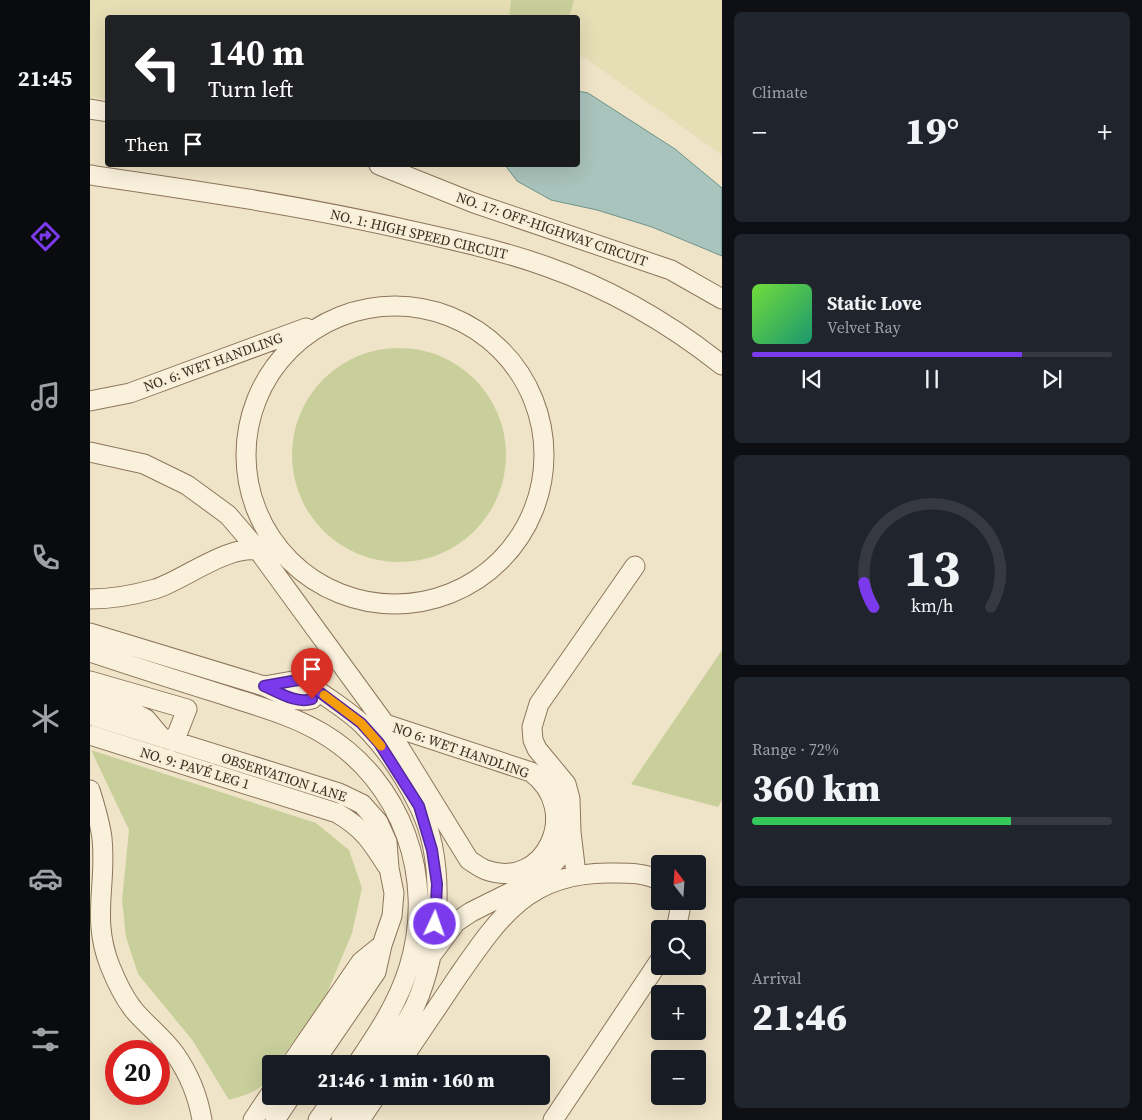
<!DOCTYPE html>
<meta charset="utf-8">
<style>
:root{--surface:#171b24;--page:#20242c;--text:#f1f3f6;--muted:#9ea1a6;--line:#363941;--accent:#7c3aed}
body{margin:0;font-family:"Source Serif 4",serif;background:var(--page);color:var(--text);height:100vh;display:flex;flex-direction:column;font-size:19px;white-space:nowrap}
*{box-sizing:border-box;margin:0}
p{font-size:16px;color:var(--muted)}
.icon{flex:none;width:28px;height:28px;fill:none;stroke:currentColor;stroke-width:2;stroke-linecap:round;stroke-linejoin:round}
.map{position:relative;flex:1;overflow:hidden}
.details{display:flex;flex-direction:column;gap:12px;padding:12px;background:#0d0f14;width:420px}
.details>*{flex:none}
.guide{position:absolute;left:15px;top:15px;width:475px;height:152px;border-radius:5px;box-shadow:0 5px 20px #0002;background:#202124;color:#fff;overflow:hidden}
.needle{width:32px;rotate:343deg}
.tools{position:absolute;left:561px;top:855px;display:grid;gap:10px}
.tools a{display:grid;place-items:center;width:55px;height:55px;border-radius:5px;background:var(--surface);box-shadow:0 5px 20px #0002;font-size:25px}
.speed{position:absolute;left:15px;top:1040px;display:flex;gap:10px;font-size:25px;font-weight:700;text-align:center}
.speed>*{display:grid;place-content:center;width:65px;height:65px;border-radius:50%;background:var(--surface);box-shadow:0 5px 20px #0002;line-height:1}
.speed .limit{border:8px solid #d22;background:#fff;color:#111}
.pin{position:absolute;display:grid;place-items:center;width:42px;height:42px;color:#fff;margin:-51px -21px;border-radius:50% 50% 50% 0;rotate:-45deg;box-shadow:0 0 5px #0007}
.pin .icon{rotate:45deg}
.me{position:absolute;width:55px;margin:-28px;rotate:3deg;stroke-linejoin:round;filter:drop-shadow(0 0 4px #0008)}
.turn{display:flex;align-items:center;gap:18px;height:105px;padding:0 20px;font-size:22px}
.turn .icon{width:65px;height:65px;stroke-width:2.5}
.turn b{display:block;font-size:35px;line-height:42px}
.then{display:flex;align-items:center;height:48px;padding:0 20px;background:#0003;gap:10px;font-size:19px}
.big{font-size:38px;font-weight:800;line-height:1.1}
.details .widget{flex:1;display:flex;flex-direction:column;justify-content:center;gap:8px;min-width:0;padding:0 18px;border-radius:8px;background:var(--page)}
.details .dial{align-items:center;gap:0}
.dial svg{height:130px;overflow:visible;fill:none;stroke:var(--line);stroke-width:7;stroke-linecap:round;text-anchor:middle}
.dial text{fill:var(--text);stroke:none}
.song{display:flex;align-items:center;gap:15px}
.cover{width:60px;height:60px;border-radius:8px;background:linear-gradient(135deg,hsl(100 70% 55%),hsl(160 70% 35%))}
.played{height:5px;border-radius:2px;background:linear-gradient(90deg,var(--accent) 75%,var(--line) 75%)}
.keys{display:flex;justify-content:space-around;direction:ltr}
.heat{display:flex;justify-content:space-between;align-items:center;font-size:28px;direction:ltr}
.charge{height:8px;border-radius:4px;background:linear-gradient(90deg,#34c759 72%,var(--line) 0)}
.trip{position:absolute;left:172px;top:1055px;width:288px;height:50px;border-radius:5px;background:var(--surface);box-shadow:0 5px 20px #0002;font-weight:800;line-height:50px;text-align:center}
main{display:flex;flex:1;min-height:0}
.dock{display:flex;flex-direction:column;width:90px;justify-content:space-around;align-items:center;background:#090b0e;color:var(--muted)}
.dock .icon{width:35px;height:35px}
.dock .current{color:var(--accent)}
.dock b{font-size:22px;color:var(--text)}
.map>svg:first-child{display:block}
.farmland{fill:#e6deb5}
.green{fill:#c9cf9b}
.water{fill:#a9c4bc;stroke:#6f938a}
.lines{fill:none;stroke-linecap:round;stroke-linejoin:round}
.minor-casing{stroke:#8d765c;stroke-width:21}
.minor{stroke:#faf1dc;stroke-width:19}
.route-casing{stroke:#51269a;stroke-width:12}
.route{stroke:#7c3aed;stroke-width:9}
.slow{stroke:#f59e0b;stroke-width:9}
.labels{text-anchor:middle;dominant-baseline:central;stroke-width:4.5;stroke-linejoin:round;paint-order:stroke}
.street-label{font-size:14px;fill:#3d2e20;stroke:#f7eed8}
</style>
<main>
<nav class="dock">
<b>21:45</b>
<svg class="icon current" aria-label="directions" viewBox="0 0 24 24"><path d="M12 3l9 9-9 9-9-9zM9 14v-3h6M13 9l2 2-2 2"/></svg>
<svg class="icon" aria-label="music" viewBox="0 0 24 24"><path d="M9 18V5l10-2v13"/><circle cx="6" cy="18" r="3"/><circle cx="16" cy="16" r="3"/></svg>
<svg class="icon" aria-label="phone" viewBox="0 0 24 24"><path d="M5 4h4l2 5-3 2q2 4 5 5l2-3 5 2v4C11 20 4 13 5 4z"/></svg>
<svg class="icon" aria-label="climate" viewBox="0 0 24 24"><path d="M12 3v18M4 7l16 10M4 17L20 7"/></svg>
<svg class="icon" aria-label="car" viewBox="0 0 24 24"><path d="M5 17H2v-5l4-1 3-4h7l3 4 3 1v5h-3M9 17h6M6 11h13"/><circle cx="7" cy="17" r="2"/><circle cx="17" cy="17" r="2"/></svg>
<svg class="icon" aria-label="filters" viewBox="0 0 24 24"><path d="M4 7h16M4 17h16"/><circle cx="9" cy="7" r="2"/><circle cx="15" cy="17" r="2"/></svg>
</nav>
<div class="map">
<svg width="632" height="1120" viewBox="0 0 632 1120">
<rect width="100%" height="100%" fill="#f0e4c8"/>
<path class="farmland" d="M 0,0 L 421,0 L 419,18 L 18,18 L 17,100 L 0,97 Z
M 484,0 L 632,0 L 632,155 L 498,60 L 488,55 L 488,18 L 479,18 Z"/>
<path class="green" d="M 421,0 L 484,0 L 479,17 L 419,17 Z
M202 455a107 107 0 1 1 214 0a107 107 0 1 1-214 0Z
M 632,650 L 632,800 L 628,807 L 541,784 Z
M 1,750 L 226,823 L 259,850 L 272,888 L 262,933 L 235,998 L 187,1064 L 181,1064 C 181,1089 159,1094 139,1100 L 103,1041 L 48,974 L 36,937 L 32,900 L 39,830 Z"/>
<path class="water" d="M 488,91 L 498,93 L 585,149 L 632,188 L 632,256 L 562,227 L 507,210 L 461,200 L 427,181 L 415,165 L 488,165 Z"/>
<g class="lines">
<defs>
<path id="minor" d="M 0,109 L 18,112
M 289,165 L 384,203 L 581,270 L 632,299
M 0,175 C 103,190 207,205 309,228 C 358,239 407,249 455,266 C 518,288 579,323 632,365
M156 455a149 149 0 1 1 298 0a149 149 0 1 1-298 0Z
M 0,401 L 40,393 L 216,328
M 0,452 L 54,464 L 97,485 L 138,515 L 168,550 L 295,724 L 379,860 C 384,863 390,868 396,870 C 455,891 493,810 441,772 L 295,724
M 0,599 C 22,599 44,595 65,589 C 95,580 145,538 176,553
M 0,633 L 174,686 C 188,692 206,704 222,699 L 224,693 L 221,683 L 208,680 L 174,686
M 0,652 C 45,667 89,681 134,695 C 167,706 202,715 232,733 C 313,781 346,879 319,967 C 308,1003 288,1033 267,1064
M 0,681 L 97,709 L 84,742
M 224,688 C 240,700 259,711 273,725 C 295,747 315,777 329,806 C 357,862 350,950 325,1006 C 315,1026 301,1045 288,1064
M 0,697 L 43,712 L 56,719 L 72,738
M 0,715 L 249,793 L 272,804 L 288,822 L 297,842 L 299,868 L 304,893 L 302,916 L 292,945 L 271,962 L 201,1064
M 0,735 L 247,813 C 273,828 282,842 297,866
M 0,790 C 5,806 10,822 12,838 C 17,885 1,918 20,966 C 26,981 33,996 43,1009 C 56,1025 73,1037 85,1054 C 99,1074 108,1096 112,1120
M 486,874 L 481,832 L 480,799 L 476,784 L 447,749 L 443,740 L 442,727 L 449,704 L 545,566
M 586,901 L 590,910 L 586,929
M 343,953 L 366,922 L 381,912 L 445,880 L 457,871 L 468,858 L 481,832
M 223,1064 L 286,972 L 292,945
M 309,1064 C 329,1034 349,1005 369,975 C 410,916 439,873 518,873 C 535,873 555,872 570,881
M 163,1120 L 181,1093
M 185,1120 L 201,1096
M 228,1120 L 245,1096
M 251,1120 L 266,1096
M 270,1120 L 286,1096
M 463,1120 L 570,960"/>
</defs>
<use href="#minor" class="minor-casing"/>
<use href="#minor" class="minor"/>
</g>
<g class="lines">
<defs>
<path id="route" d="M 222,699 C 206,704 188,692 174,686 L 208,680 L 221,683 L 224,688 L 271,723 L 289,743 L 329,806 L 342,850 L 347,884 L 345,924"/>
</defs>
<use href="#route" class="route-casing"/>
<use href="#route" class="route"/>
<path class="slow" d="M 234,695 L 271,723 L 291,746"/>
</g>
<g class="labels">
<g class="street-label">
<text transform="translate(462 229) rotate(19)">NO. 17: OFF-HIGHWAY CIRCUIT</text>
<text transform="translate(329 234) rotate(13)">NO. 1: HIGH SPEED CIRCUIT</text>
<text transform="translate(123 362) rotate(-20)">NO. 6: WET HANDLING</text>
<text transform="translate(371 750) rotate(19)">NO 6: WET HANDLING</text>
<text transform="translate(105 768) rotate(17)">NO. 9: PAVÉ LEG 1</text>
<text transform="translate(194 777) rotate(18)">OBSERVATION LANE</text>
</g>
</g>
</svg>
<div class="tools">
<a><svg class="needle" viewBox="-14 -14 28 28"><path d="M0-13l5 13h-10z" fill="#e53935"/><path d="M0 13l5-13h-10z" fill="#9ea1a6"/></svg></a>
<a><svg class="icon" aria-label="search" viewBox="0 0 24 24"><circle cx="10" cy="10" r="6"/><path d="M15 15l6 6"/></svg></a>
<a>+</a>
<a>−</a>
</div>
<div class="speed"><div class="limit">20</div></div>
<div class="pin" style="left:222px;top:699px;background:#d93025"><svg class="icon" aria-label="arrive" viewBox="0 0 24 24"><path d="M6 21V4h12l-3 4 3 4H6"/></svg></div>
<svg class="me" style="left:345px;top:924px" viewBox="-20 -20 40 40"><circle r="17" fill="#7c3aed" stroke="#fff" stroke-width="3"/><path d="M0-11L8 9 0 5-8 9z" fill="#fff"/></svg>
<div class="trip">21:46 · 1 min · 160 m</div>
<div class="guide">
<div class="turn"><svg class="icon" aria-label="left" viewBox="0 0 24 24"><path d="M17 20v-9H6M10 6l-5 5 5 5"/></svg><div><b>140 m</b>Turn left</div></div>
<div class="then">Then<svg class="icon" aria-label="arrive" viewBox="0 0 24 24"><path d="M6 21V4h12l-3 4 3 4H6"/></svg></div>
</div>
</div>
<section class="details">
<div class="widget"><p>Climate</p>
<div class="heat"><a>−</a><b class="big">19°</b><a>+</a></div>
</div>
<div class="widget">
<div class="song"><i class="cover"></i><div><b>Static Love</b><p>Velvet Ray</p></div></div>
<div class="played"></div>
<div class="keys"><svg class="icon" aria-label="previous" viewBox="0 0 24 24"><path d="M18 5L8 12l10 7zM5 5v14"/></svg><svg class="icon" aria-label="pause" viewBox="0 0 24 24"><path d="M8 5v14M16 5v14"/></svg><svg class="icon" aria-label="next" viewBox="0 0 24 24"><path d="M6 5l10 7-10 7zM19 5v14"/></svg></div>
</div>
<div class="widget dial"><svg viewBox="0 0 100 80">
<path d="M14 69A42 42 0 1 1 86 69"/>
<path d="M14 69A42 42 0 0 1 8 54" stroke="#7c3aed"/>
<text x="50" y="56" font-size="32" font-weight="700">13</text>
<text x="50" y="72" font-size="11">km/h</text>
</svg></div>
<div class="widget"><p>Range · 72%</p><b class="big">360 km</b><div class="charge"></div></div>
<div class="widget"><p>Arrival</p><b class="big">21:46</b></div>
</section>
</main>
